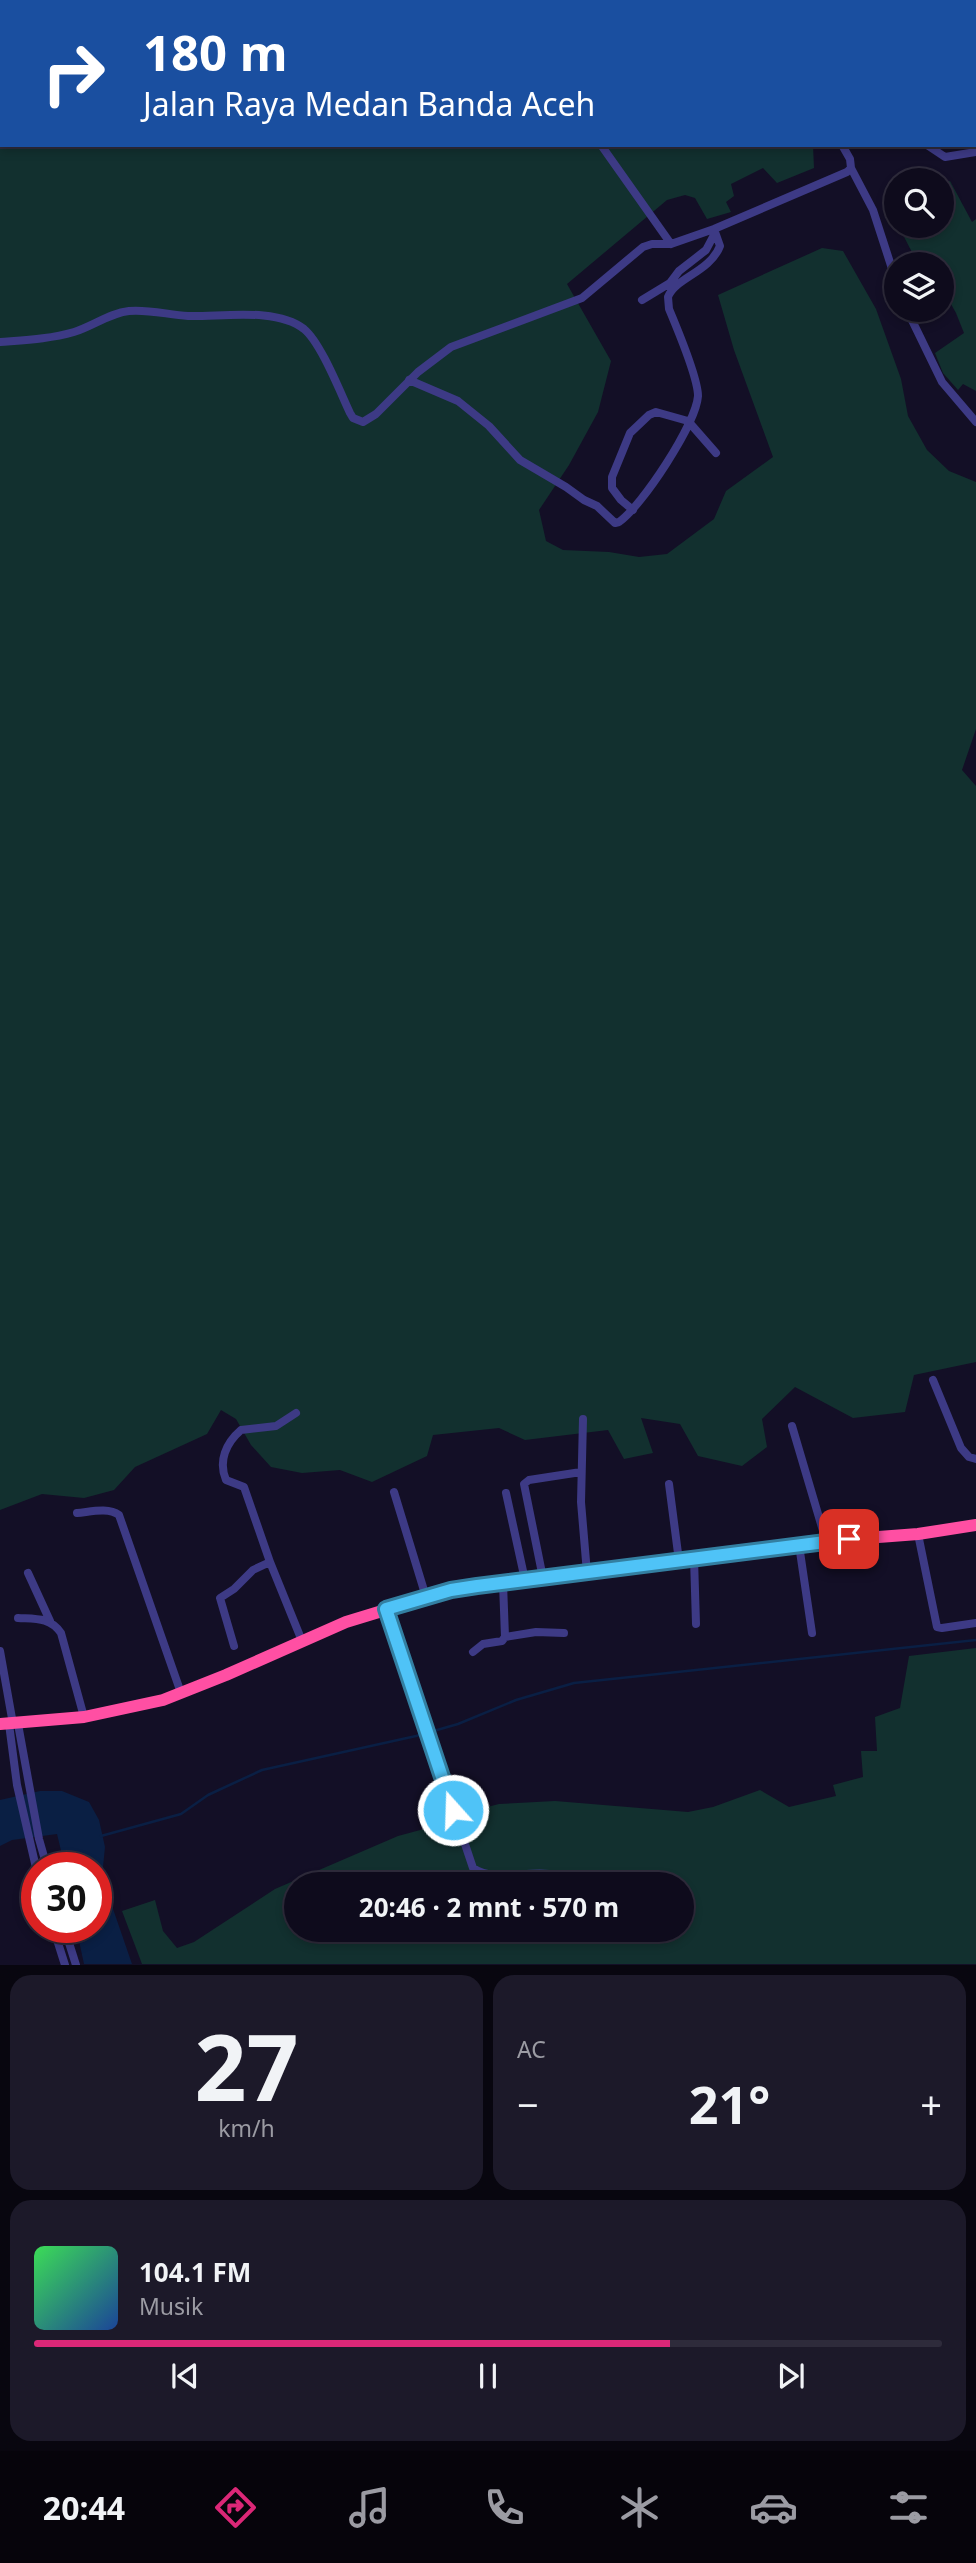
<!DOCTYPE html>
<html lang="id">
<meta charset="utf-8">
<style>
:root{--surface:#0e0b1c;--page:#1c1929;--text:#f1f3f6;--muted:#9b9ba3;--line:#2e2b3b;--accent:#db2777}
body{margin:0;font-family:"Noto Sans",sans-serif;background:var(--page);color:var(--text);height:100vh;display:flex;flex-direction:column;font-size:26px;white-space:nowrap}
*{box-sizing:border-box;margin:0}
p{font-size:23px;color:var(--muted)}
.icon{flex:none;width:38px;height:38px;fill:none;stroke:currentColor;stroke-width:2;stroke-linecap:round;stroke-linejoin:round}
.map{position:relative;height:1965px;overflow:hidden}
.sheet{display:flex;flex-direction:column;gap:10px;padding:10px;background:#08060f;flex:1}
.sheet>*{flex:none}
.hud{position:absolute;left:0px;top:0px;width:976px;height:147px;box-shadow:0 4px 10px #0003,0 0 0 2px var(--line);background:#1a4fa0;color:#fff;overflow:hidden}
.tools{position:absolute;left:884px;top:168px;display:grid;gap:14px}
.tools a{display:grid;place-items:center;width:70px;height:70px;border-radius:50%;background:var(--surface);box-shadow:0 4px 10px #0003,0 0 0 2px var(--line);font-size:35px}
.speed{position:absolute;left:21px;top:1852px;display:flex;gap:14px;font-size:35px;font-weight:700;text-align:center}
.speed>*{display:grid;place-content:center;width:91px;height:91px;border-radius:50%;background:var(--surface);box-shadow:0 4px 10px #0003,0 0 0 2px var(--line);line-height:1}
.speed .limit{border:10px solid #d22;background:#fff;color:#111}
.pin{position:absolute;display:grid;place-items:center;width:60px;height:60px;color:#fff;margin:-30px;border-radius:14px;box-shadow:0 4px 10px #0006}
.me{position:absolute;width:77px;margin:-38px;rotate:340deg;stroke-linejoin:round;filter:drop-shadow(0 0 5px #0008)}
.turn{display:flex;align-items:center;gap:24px;height:147px;padding:0 28px;font-size:32px}
.turn .icon{width:91px;height:91px;stroke-width:2.5}
.turn b{display:block;font-size:49px;line-height:60px}
.big{font-size:52px;font-weight:700;line-height:1.1}
.sheet .tile{flex:1;display:flex;flex-direction:column;justify-content:center;gap:10px;min-width:0;padding:0 24px;border-radius:21px;background:var(--page)}
.sheet .dial{align-items:center;gap:0}
.dial b{font-size:91px;line-height:1}
.song{display:flex;align-items:center;gap:21px}
.cover{width:84px;height:84px;border-radius:10px;background:linear-gradient(135deg,hsl(130 70% 55%),hsl(220 70% 35%))}
.played{height:7px;border-radius:4px;background:linear-gradient(90deg,var(--accent) 70%,var(--line) 70%)}
.keys{display:flex;justify-content:space-around;direction:ltr}
.heat{display:flex;justify-content:space-between;align-items:center;font-size:38px;direction:ltr}
.sheet .tiles{flex:1;display:grid;gap:10px;grid-template-columns:1fr 1fr}
.tile:last-child{grid-column:span 2}
.trip{position:absolute;left:284px;top:1872px;width:410px;height:70px;border-radius:35px;background:var(--surface);box-shadow:0 4px 10px #0003,0 0 0 2px var(--line);font-weight:700;line-height:70px;text-align:center}
.tabs{display:flex;height:112px;justify-content:space-around;align-items:center;background:#06040b;color:var(--muted)}
.tabs .icon{width:49px;height:49px}
.tabs .active{color:var(--accent)}
.tabs b{font-size:32px;color:var(--text)}
.map>svg:first-child{display:block}
.green{fill:#12302f;fill-rule:evenodd}
.water{fill:#0a1f44}
.lines{fill:none;stroke-linecap:round;stroke-linejoin:round}
.stream{stroke:#0a1f44;stroke-width:2.5}
.minor{stroke:#3d3a85;stroke-width:8}
.highway{stroke:#ff4fa3;stroke-width:12}
.route-casing{stroke:#337fa1;stroke-width:18}
.route{stroke:#4fc3f7;stroke-width:12}
</style>
<div class="map">
<svg width="976" height="1965" viewBox="0 0 976 1965">
<rect width="100%" height="100%" fill="#130f26"/>
<path class="green" d="M 0,0 L 769,0 L 2,2 L 2,145 L 813,145 L 814,168 L 777,183 L 763,168 L 731,184 L 734,196 L 726,202 L 731,212 L 707,219 L 695,198 L 685,195 L 667,200 L 567,284 L 611,361 L 598,412 L 569,465 L 539,510 L 546,541 L 563,550 L 609,552 L 639,557 L 667,554 L 714,519 L 726,491 L 773,457 L 734,350 L 718,295 L 822,248 L 843,251 L 876,309 L 901,379 L 908,416 L 927,450 L 949,471 L 976,482 L 976,729 L 962,770 L 976,786 L 976,1362 L 914,1375 L 905,1412 L 853,1418 L 795,1387 L 762,1419 L 767,1447 L 742,1466 L 698,1456 L 680,1424 L 641,1418 L 653,1453 L 624,1459 L 608,1430 L 525,1440 L 499,1428 L 433,1435 L 427,1456 L 372,1482 L 340,1470 L 302,1473 L 271,1467 L 251,1445 L 236,1419 L 221,1410 L 207,1434 L 135,1467 L 114,1490 L 84,1498 L 42,1494 L 0,1510 Z
M 950,181 L 972,222 L 976,219 L 976,391 L 963,384 L 958,390 L 943,373 L 935,353 L 964,333 L 956,313 L 942,288 L 942,264 L 921,264 L 916,260 L 900,229 L 902,226 L 942,226 L 942,184 Z
M 976,1648 L 976,1964 L 142,1964 L 122,1911 L 155,1900 L 163,1931 L 177,1948 L 194,1942 L 275,1889 L 398,1836 L 424,1829 L 430,1823 L 456,1815 L 499,1804 L 555,1801 L 688,1812 L 713,1807 L 760,1790 L 789,1807 L 836,1796 L 833,1785 L 863,1777 L 861,1751 L 877,1751 L 875,1717 L 900,1708 L 909,1656 ZM 296,1885 L 681,1885 L 681,1930 L 296,1930 Z"/>
<path class="water" d="M 40,1791 L 62,1791 L 89,1802 L 99,1820 L 105,1847 L 102,1877 L 132,1964 L 84,1964 L 76,1927 L 96,1927 L 96,1867 L 65,1867 L 57,1834 L 12,1840 L 0,1846 L 0,1800 Z"/>
<g class="lines">
<path class="stream" d="M 101,1836 L 181,1814 L 208,1795 L 262,1770 L 416,1736 L 458,1724 L 516,1700 L 574,1683 L 976,1640"/>
<path class="minor" d="M 891,2 L 892,0
M 601,145 L 671,244
M 927,145 L 945,157 L 976,152
M 851,168 L 873,210 L 896,281
M 642,300 L 670,283 L 679,271 L 706,250 L 715,233
M 907,310 L 942,382 L 976,422
M 0,342 C 25,340 50,339 74,332 C 93,326 110,313 129,311 C 148,309 169,315 188,316 C 221,317 276,307 304,329 C 321,343 340,392 350,413 L 353,418 L 363,422 L 376,414 L 418,372 L 451,347 L 582,298 L 643,247 L 652,244 L 671,244 L 714,229 L 847,172 L 851,168 L 850,159 L 842,145
M 409,380 L 458,401 L 489,426 L 520,460 L 566,487 L 584,500 L 597,506 L 615,523 L 619,522 C 642,506 696,424 698,396 C 698,378 677,328 669,309 L 668,297 C 675,278 710,272 720,246 L 714,229
M 633,510 L 621,500 L 612,488 L 612,477 L 630,433 L 649,415 L 656,412 L 688,421 L 716,453
M 933,1380 L 961,1448 L 969,1457 L 976,1459
M 296,1413 L 276,1426 L 241,1430 C 226,1443 218,1461 226,1480 L 244,1487 L 270,1562 L 302,1641
M 583,1419 L 581,1502 L 587,1573
M 792,1426 L 826,1541
M 669,1484 L 679,1561
M 394,1492 L 426,1597
M 506,1493 L 525,1580
M 77,1513 C 90,1512 108,1507 119,1515 L 181,1693
M 918,1534 L 937,1627 L 942,1628 L 976,1623
M 799,1545 L 812,1633
M 694,1558 L 696,1624
M 28,1573 L 50,1621
M 543,1578 L 524,1484 L 529,1480 L 581,1472
M 386,1609 L 473,1868 C 493,1882 525,1871 549,1874 C 561,1876 574,1881 586,1885
M 18,1618 C 35,1619 50,1617 61,1633 L 84,1717
M 505,1637 L 536,1632 L 564,1633
M 234,1646 L 220,1598 L 234,1589 L 253,1570 L 270,1562
M 0,1651 L 13,1724
M 473,1652 L 483,1644 L 502,1641 L 505,1637 L 503,1583
M 9,1724 L 17,1785 L 37,1872
M 18,1724 L 39,1839 L 47,1867
M 53,1927 L 65,1965
M 64,1927 L 76,1965"/>
<path class="highway" d="M 0,1724 L 84,1717 L 163,1700 L 226,1675 L 346,1622 L 451,1590 L 826,1541 L 918,1534 L 976,1525"/>
</g>
<g class="lines">
<defs>
<path id="route" d="M 453,1810 L 386,1609 L 451,1590 L 477,1586 L 849,1539"/>
</defs>
<use href="#route" class="route-casing"/>
<use href="#route" class="route"/>
</g>
</svg>
<div class="tools">
<a><svg class="icon" aria-label="search" viewBox="0 0 24 24"><circle cx="10" cy="10" r="6"/><path d="M15 15l6 6"/></svg></a>
<a><svg class="icon" aria-label="layers" viewBox="0 0 24 24"><path d="M12 4l9 5-9 5-9-5zM3 14l9 5 9-5"/></svg></a>
</div>
<div class="speed"><div class="limit">30</div></div>
<div class="pin" style="left:849px;top:1539px;background:#d93025"><svg class="icon" aria-label="arrive" viewBox="0 0 24 24"><path d="M6 21V4h12l-3 4 3 4H6"/></svg></div>
<svg class="me" style="left:453px;top:1810px" viewBox="-20 -20 40 40"><circle r="17" fill="#4fc3f7" stroke="#fff" stroke-width="3"/><path d="M0-11L8 9 0 5-8 9z" fill="#fff"/></svg>
<div class="trip">20:46 · 2 mnt · 570 m</div>
<div class="hud">
<div class="turn"><svg class="icon" aria-label="right" viewBox="0 0 24 24"><path d="M7 20v-9h11M14 6l5 5-5 5"/></svg><div><b>180 m</b>Jalan Raya Medan Banda Aceh</div></div>
</div>
</div>
<section class="sheet">
<div class="tiles">
<div class="tile dial"><b>27</b><p>km/h</p></div>
<div class="tile"><p>AC</p>
<div class="heat"><a>−</a><b class="big">21°</b><a>+</a></div>
</div>
<div class="tile">
<div class="song"><i class="cover"></i><div><b>104.1 FM</b><p>Musik</p></div></div>
<div class="played"></div>
<div class="keys"><svg class="icon" aria-label="previous" viewBox="0 0 24 24"><path d="M18 5L8 12l10 7zM5 5v14"/></svg><svg class="icon" aria-label="pause" viewBox="0 0 24 24"><path d="M8 5v14M16 5v14"/></svg><svg class="icon" aria-label="next" viewBox="0 0 24 24"><path d="M6 5l10 7-10 7zM19 5v14"/></svg></div>
</div>
</div>
</section>
<nav class="tabs">
<b>20:44</b>
<svg class="icon active" aria-label="directions" viewBox="0 0 24 24"><path d="M12 3l9 9-9 9-9-9zM9 14v-3h6M13 9l2 2-2 2"/></svg>
<svg class="icon" aria-label="music" viewBox="0 0 24 24"><path d="M9 18V5l10-2v13"/><circle cx="6" cy="18" r="3"/><circle cx="16" cy="16" r="3"/></svg>
<svg class="icon" aria-label="phone" viewBox="0 0 24 24"><path d="M5 4h4l2 5-3 2q2 4 5 5l2-3 5 2v4C11 20 4 13 5 4z"/></svg>
<svg class="icon" aria-label="climate" viewBox="0 0 24 24"><path d="M12 3v18M4 7l16 10M4 17L20 7"/></svg>
<svg class="icon" aria-label="car" viewBox="0 0 24 24"><path d="M5 17H2v-5l4-1 3-4h7l3 4 3 1v5h-3M9 17h6M6 11h13"/><circle cx="7" cy="17" r="2"/><circle cx="17" cy="17" r="2"/></svg>
<svg class="icon" aria-label="filters" viewBox="0 0 24 24"><path d="M4 7h16M4 17h16"/><circle cx="9" cy="7" r="2"/><circle cx="15" cy="17" r="2"/></svg>
</nav>
